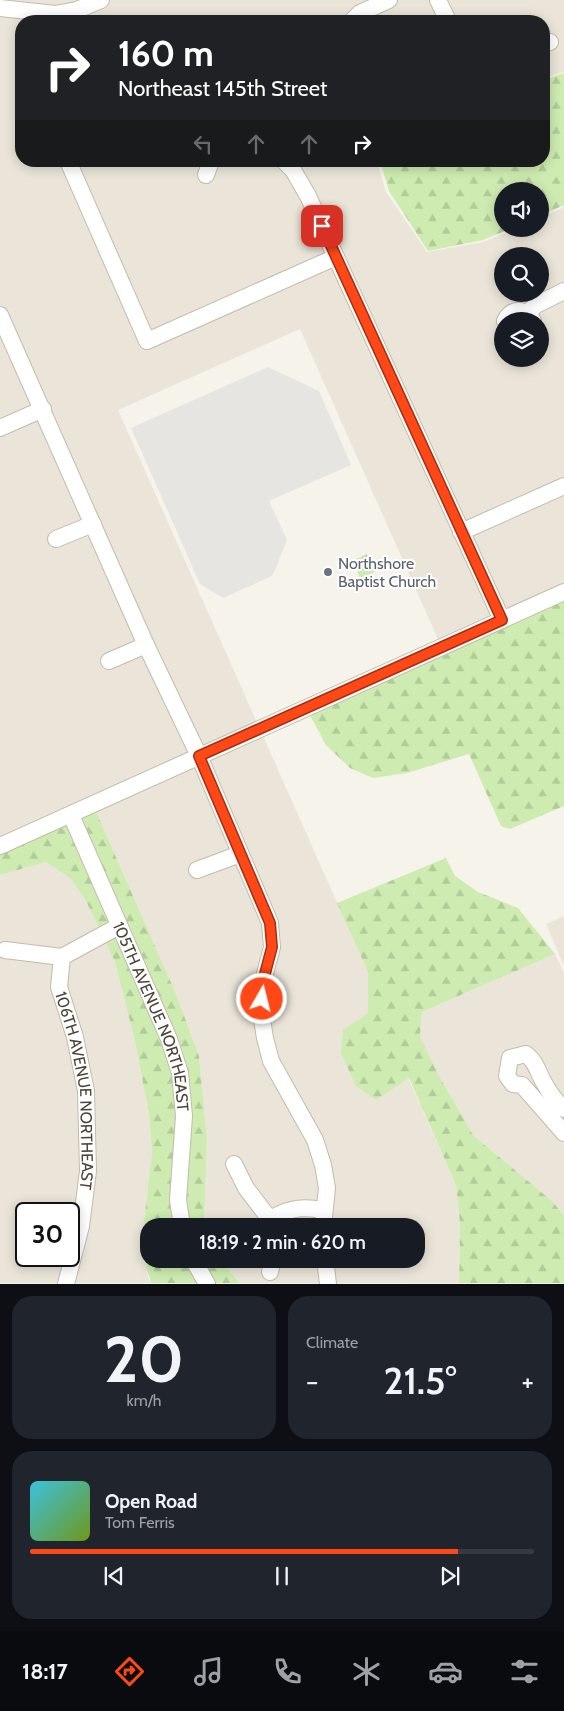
<!DOCTYPE html>
<meta charset="utf-8">
<style>
:root{--surface:#171b24;--page:#20242c;--text:#f1f3f6;--muted:#9ea1a6;--line:#363941;--accent:#ff4818}
body{margin:0;font-family:Cabin,sans-serif;background:var(--page);color:var(--text);height:100vh;display:flex;flex-direction:column;font-size:19px;white-space:nowrap}
*{box-sizing:border-box;margin:0}
p{font-size:16px;color:var(--muted)}
.icon{flex:none;width:28px;height:28px;fill:none;stroke:currentColor;stroke-width:2;stroke-linecap:round;stroke-linejoin:round}
.map{position:relative;height:1284px;overflow:hidden}
.details{display:flex;flex-direction:column;gap:12px;padding:12px;background:#0d0f14;flex:1}
.details>*{flex:none}
.banner{position:absolute;left:15px;top:15px;width:535px;height:152px;border-radius:20px;box-shadow:0 2px 12px #0003;background:#202124;color:#fff;overflow:hidden}
.controls{position:absolute;left:494px;top:182px;display:grid;gap:10px}
.controls a{display:grid;place-items:center;width:55px;height:55px;border-radius:50%;background:var(--surface);box-shadow:0 2px 12px #0003;font-size:25px}
.speed{position:absolute;left:15px;top:1202px;display:flex;gap:10px;font-size:25px;font-weight:700;text-align:center}
.speed>*{display:grid;place-content:center;width:65px;height:65px;border-radius:50%;background:var(--surface);box-shadow:0 2px 12px #0003;line-height:1}
.speed .limit{border:2px solid #111;border-radius:8px;background:#fff;color:#111}
.pin{position:absolute;display:grid;place-items:center;width:42px;height:42px;color:#fff;margin:-21px;border-radius:10px;box-shadow:0 2px 8px #0006}
.me{position:absolute;width:55px;margin:-28px;rotate:8deg;stroke-linejoin:round;filter:drop-shadow(0 0 4px #0008)}
.turn{display:flex;align-items:center;gap:18px;height:105px;padding:0 20px;font-size:22px}
.turn .icon{width:65px;height:65px;stroke-width:2.5}
.turn b{display:block;font-size:35px;line-height:42px}
.lanes{display:flex;align-items:center;height:48px;padding:0 20px;background:#0003;justify-content:center;gap:25px;direction:ltr}
.lanes .off{opacity:.35}
.big{font-size:38px;font-weight:600;line-height:1.1}
.details .tile{flex:1;display:flex;flex-direction:column;justify-content:center;gap:8px;min-width:0;padding:0 18px;border-radius:20px;background:var(--page)}
.details .dial{align-items:center;gap:0}
.dial b{font-size:65px;line-height:1}
.song{display:flex;align-items:center;gap:15px}
.cover{width:60px;height:60px;border-radius:8px;background:linear-gradient(135deg,hsl(190 70% 55%),hsl(80 70% 35%))}
.played{height:5px;border-radius:2px;background:linear-gradient(90deg,var(--accent) 85%,var(--line) 85%)}
.keys{display:flex;justify-content:space-around;direction:ltr}
.heat{display:flex;justify-content:space-between;align-items:center;font-size:28px;direction:ltr}
.details .tiles{flex:1;display:grid;gap:12px;grid-template-columns:1fr 1fr}
.tile:last-child{grid-column:span 2}
.trip{position:absolute;left:140px;top:1218px;width:285px;height:50px;border-radius:20px;background:var(--surface);box-shadow:0 2px 12px #0003;font-weight:600;line-height:50px;text-align:center}
.tab-bar{display:flex;height:80px;justify-content:space-around;align-items:center;background:#090b0e;color:var(--muted)}
.tab-bar .icon{width:35px;height:35px}
.tab-bar .selected{color:var(--accent)}
.tab-bar b{font-size:22px;color:var(--text)}
.map>svg:first-child{display:block}
.residential{fill:#eae5d8;fill-rule:evenodd}
.grass{fill:url(#grass-tufts)}
.forest{fill:url(#forest-firs)}
.parking{fill:#e7e5e2}
.lines{fill:none;stroke-linecap:round;stroke-linejoin:round}
.minor-casing{stroke:#c2bcac;stroke-width:18}
.minor{stroke:#fff;stroke-width:16}
.route-casing{stroke:#a62f10;stroke-width:12}
.route{stroke:#ff4818;stroke-width:9}
.worship-dot{fill:#6b7280;stroke:#fff;stroke-width:2}
.labels{text-anchor:middle;dominant-baseline:central;stroke-width:4;stroke-linejoin:round;paint-order:stroke}
.worship-label{font-size:16px;fill:#5b616d;stroke:#fff;text-anchor:start}
.street-label{font-size:16px;fill:#4b4437;stroke:#fff}
</style>
<div class="map">
<svg width="564" height="1284" viewBox="0 0 564 1284">
<defs>
<pattern id="grass-tufts" width="24" height="20" patternUnits="userSpaceOnUse" patternTransform="scale(1.25)"><rect width="24" height="20" fill="#ceecb1"/><path d="M3 7l-1-3M5 7V3M7 7l1-3M15 17l-1-3M17 17v-4M19 17l1-3" fill="none" stroke="#b2cc99"/></pattern>
<pattern id="forest-firs" width="22" height="20" patternUnits="userSpaceOnUse" patternTransform="scale(1.25)"><rect width="22" height="20" fill="#ceecb1"/><path d="M5 1l3.5 6h-7zM16 11l3.5 6h-7z" fill="#b2cc99"/></pattern>
</defs>
<rect width="100%" height="100%" fill="#f6f3ea"/>
<path class="residential" d="M 0,0 L 564,0 L 564,72 L 544,78 L 544,21 L 21,21 L 21,161 L 377,161 L 386,192 L 427,252 L 483,242 L 515,229 L 540,229 L 540,218 L 564,207 L 564,592 L 442,648 L 300,329 L 118,410 L 368,972 L 368,1013 L 343,1030 L 408,1078 L 456,1185 L 460,1224 L 459,1283 L 240,1283 L 219,1259 L 416,1259 L 416,1226 L 204,1226 L 207,1140 L 199,1056 L 176,994 L 93,806 L 0,846 ZM 502,256 L 540,256 L 540,294 L 502,294 ZM 502,321 L 540,321 L 540,359 L 502,359 Z
M 46,862 L 71,879 L 86,901 L 115,962 L 135,1041 L 149,1114 L 152,1152 L 143,1229 L 148,1278 L 151,1283 L 0,1283 L 0,875 ZM 26,1214 L 69,1214 L 69,1256 L 26,1256 Z
M 564,916 L 564,966 L 546,924 Z
M 555,954 L 564,973 L 564,1216 L 553,1202 L 473,1135 L 438,1074 L 420,1036 L 422,1012 Z"/>
<path class="grass" d="M 367,554 L 375,572 L 360,578 L 354,564 L 356,559 Z"/>
<path class="forest" d="M 564,73 L 564,205 L 540,216 L 540,191 L 502,191 L 502,229 L 510,229 L 483,240 L 428,251 L 389,191 L 380,161 L 544,161 L 544,80 Z
M 564,592 L 564,806 L 510,829 L 501,826 L 469,754 L 407,773 L 373,778 L 350,768 L 326,745 L 306,708 Z
M 93,805 L 176,994 L 199,1056 L 207,1140 L 204,1226 L 149,1226 L 149,1259 L 219,1259 L 240,1283 L 151,1283 L 146,1266 L 143,1229 L 152,1152 L 149,1114 L 135,1041 L 115,962 L 86,901 L 71,879 L 46,862 L 0,875 L 0,846 Z
M 446,858 L 455,876 L 478,892 L 518,908 L 555,954 L 422,1012 L 420,1036 L 438,1074 L 473,1135 L 553,1202 L 564,1216 L 564,1283 L 459,1283 L 460,1224 L 456,1185 L 409,1078 L 376,1100 L 356,1086 L 341,1053 L 343,1030 L 368,1013 L 368,972 L 337,903 Z"/>
<path class="parking" d="M 268,367 L 319,391 L 351,465 L 269,501 L 287,540 L 275,570 L 272,576 L 223,598 L 200,584 L 131,428 Z"/>
<g class="lines">
<defs>
<g id="minor">
<path d="M 438,0 L 448,21"/>
<path d="M 0,8 L 55,14 L 77,10 L 101,0"/>
<path d="M 352,21 L 360,13 L 389,0"/>
<path d="M 544,44 L 550,42"/>
<path d="M 68,161 L 147,341 L 336,257"/>
<path d="M 284,161 L 293,170 L 308,196 L 502,620"/>
<path d="M 206,175 L 211,161"/>
<path d="M 527,313 L 536,305 L 564,291"/>
<path d="M 0,315 L 146,645 L 199,756 L 270,923 L 272,947 L 262,985 L 261,1013 L 265,1038 L 271,1061 L 315,1140 L 323,1165 L 327,1188 L 323,1226"/>
<path d="M 505,321 C 511,307 527,308 533,321"/>
<path d="M 0,428 L 43,409"/>
<path d="M 461,532 L 564,486"/>
<path d="M 56,539 L 93,524"/>
<path d="M 109,661 L 146,645"/>
<path id="s1" d="M 71,815 L 169,1039 L 180,1073 L 184,1116 L 178,1200 L 182,1226"/>
<path d="M 0,846 L 564,592"/>
<path d="M 197,870 L 240,854"/>
<path d="M 5,950 L 62,957 L 119,926"/>
<path id="s2" d="M 62,957 L 59,987 L 75,1037 L 86,1091 L 88,1171 L 81,1226 L 66,1284"/>
<path d="M 564,1109 C 555,1101 549,1092 543,1081 C 537,1070 536,1062 526,1054 L 510,1058 L 507,1076 L 513,1084 L 522,1085 L 564,1133"/>
<path d="M 234,1164 L 246,1188 L 275,1226"/>
<path d="M 276,1226 L 274,1217 C 292,1207 304,1207 324,1210"/>
<path d="M 193,1259 L 207,1284"/>
<path d="M 325,1259 L 328,1284"/>
<path d="M 270,1272 L 273,1259"/>
</g>
</defs>
<use href="#minor" class="minor-casing"/>
<use href="#minor" class="minor"/>
</g>
<g class="lines">
<defs>
<path id="route" d="M 262,999 L 262,985 L 272,947 L 270,923 L 199,756 L 502,620 L 322,226"/>
</defs>
<use href="#route" class="route-casing"/>
<use href="#route" class="route"/>
</g>
<circle class="worship-dot" cx="328" cy="572" r="5"/>
<g class="labels">
<g class="worship-label">
<text x="338" y="563">Northshore<tspan x="338" dy="18">Baptist Church</tspan></text>
</g>
<g class="street-label">
<text stroke="none"><textPath href="#s1" startOffset="218">105TH AVENUE NORTHEAST</textPath></text>
<text stroke="none"><textPath href="#s2" startOffset="136">106TH AVENUE NORTHEAST</textPath></text>
</g>
</g>
</svg>
<div class="controls">
<a><svg class="icon" aria-label="sound" viewBox="0 0 24 24"><path d="M4 9h4l5-4v14l-5-4H4zM17 9q2 3 0 6"/></svg></a>
<a><svg class="icon" aria-label="search" viewBox="0 0 24 24"><circle cx="10" cy="10" r="6"/><path d="M15 15l6 6"/></svg></a>
<a><svg class="icon" aria-label="layers" viewBox="0 0 24 24"><path d="M12 4l9 5-9 5-9-5zM3 14l9 5 9-5"/></svg></a>
</div>
<div class="speed"><div class="limit">30</div></div>
<div class="pin" style="left:322px;top:226px;background:#d93025"><svg class="icon" aria-label="arrive" viewBox="0 0 24 24"><path d="M6 21V4h12l-3 4 3 4H6"/></svg></div>
<svg class="me" style="left:262px;top:999px" viewBox="-20 -20 40 40"><circle r="17" fill="#ff4818" stroke="#fff" stroke-width="3"/><path d="M0-11L8 9 0 5-8 9z" fill="#fff"/></svg>
<div class="trip">18:19 · 2 min · 620 m</div>
<div class="banner">
<div class="turn"><svg class="icon" aria-label="right" viewBox="0 0 24 24"><path d="M7 20v-9h11M14 6l5 5-5 5"/></svg><div><b>160 m</b>Northeast 145th Street</div></div>
<div class="lanes"><svg class="icon off" aria-label="left" viewBox="0 0 24 24"><path d="M17 20v-9H6M10 6l-5 5 5 5"/></svg><svg class="icon off" aria-label="ahead" viewBox="0 0 24 24"><path d="M12 20V5M6 11l6-6 6 6"/></svg><svg class="icon off" aria-label="ahead" viewBox="0 0 24 24"><path d="M12 20V5M6 11l6-6 6 6"/></svg><svg class="icon" aria-label="right" viewBox="0 0 24 24"><path d="M7 20v-9h11M14 6l5 5-5 5"/></svg></div>
</div>
</div>
<section class="details">
<div class="tiles">
<div class="tile dial"><b>20</b><p>km/h</p></div>
<div class="tile"><p>Climate</p>
<div class="heat"><a>−</a><b class="big">21.5°</b><a>+</a></div>
</div>
<div class="tile">
<div class="song"><i class="cover"></i><div><b>Open Road</b><p>Tom Ferris</p></div></div>
<div class="played"></div>
<div class="keys"><svg class="icon" aria-label="previous" viewBox="0 0 24 24"><path d="M18 5L8 12l10 7zM5 5v14"/></svg><svg class="icon" aria-label="pause" viewBox="0 0 24 24"><path d="M8 5v14M16 5v14"/></svg><svg class="icon" aria-label="next" viewBox="0 0 24 24"><path d="M6 5l10 7-10 7zM19 5v14"/></svg></div>
</div>
</div>
</section>
<nav class="tab-bar">
<b>18:17</b>
<svg class="icon selected" aria-label="directions" viewBox="0 0 24 24"><path d="M12 3l9 9-9 9-9-9zM9 14v-3h6M13 9l2 2-2 2"/></svg>
<svg class="icon" aria-label="music" viewBox="0 0 24 24"><path d="M9 18V5l10-2v13"/><circle cx="6" cy="18" r="3"/><circle cx="16" cy="16" r="3"/></svg>
<svg class="icon" aria-label="phone" viewBox="0 0 24 24"><path d="M5 4h4l2 5-3 2q2 4 5 5l2-3 5 2v4C11 20 4 13 5 4z"/></svg>
<svg class="icon" aria-label="climate" viewBox="0 0 24 24"><path d="M12 3v18M4 7l16 10M4 17L20 7"/></svg>
<svg class="icon" aria-label="car" viewBox="0 0 24 24"><path d="M5 17H2v-5l4-1 3-4h7l3 4 3 1v5h-3M9 17h6M6 11h13"/><circle cx="7" cy="17" r="2"/><circle cx="17" cy="17" r="2"/></svg>
<svg class="icon" aria-label="filters" viewBox="0 0 24 24"><path d="M4 7h16M4 17h16"/><circle cx="9" cy="7" r="2"/><circle cx="15" cy="17" r="2"/></svg>
</nav>
